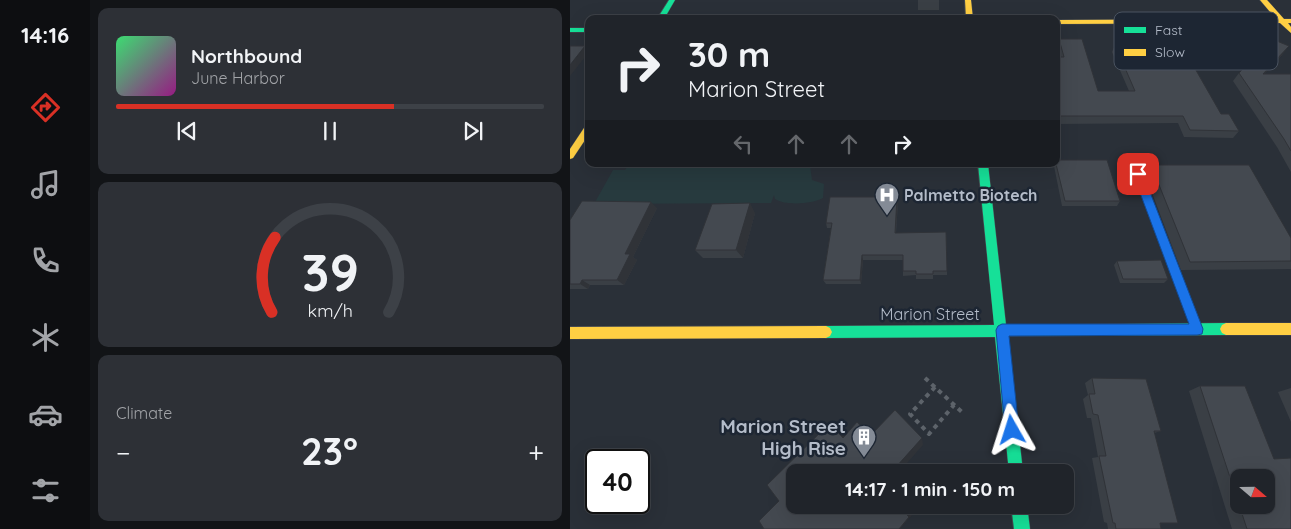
<!DOCTYPE html>
<meta charset="utf-8">
<style>
:root{--surface:#20242a;--page:#2d3036;--text:#f1f3f6;--muted:#a2a4a8;--line:#3d4147;--accent:#d93025}
body{margin:0;font-family:Quicksand,sans-serif;background:var(--page);color:var(--text);height:100vh;display:flex;flex-direction:column;font-size:19px;white-space:nowrap}
*{box-sizing:border-box;margin:0}
p{font-size:16px;color:var(--muted)}
.icon{flex:none;width:28px;height:28px;fill:none;stroke:currentColor;stroke-width:2;stroke-linecap:round;stroke-linejoin:round}
.map{position:relative;flex:1;overflow:hidden}
.details{display:flex;flex-direction:column;gap:8px;padding:8px;background:#121417;width:480px}
.details>*{flex:none}
.guide{position:absolute;left:15px;top:15px;width:475px;height:152px;border-radius:10px;box-shadow:0 5px 20px #0002,0 0 0 1px var(--line);background:#20242a;color:var(--text);overflow:hidden}
.needle{width:32px;rotate:110deg}
.controls{position:absolute;left:660px;top:469px;display:grid;gap:10px}
.controls a{display:grid;place-items:center;width:45px;height:45px;border-radius:10px;background:var(--surface);box-shadow:0 5px 20px #0002,0 0 0 1px var(--line);font-size:25px}
.speed{position:absolute;left:15px;top:449px;display:flex;gap:10px;font-size:25px;font-weight:700;text-align:center}
.speed>*{display:grid;place-content:center;width:65px;height:65px;border-radius:50%;background:var(--surface);box-shadow:0 5px 20px #0002,0 0 0 1px var(--line);line-height:1}
.speed .limit{border:2px solid #111;border-radius:8px;background:#fff;color:#111}
.pin{position:absolute;display:grid;place-items:center;width:42px;height:42px;color:#fff;margin:-21px;border-radius:10px;box-shadow:0 2px 8px #0006}
.me{position:absolute;width:55px;margin:-28px;rotate:354deg;stroke-linejoin:round;filter:drop-shadow(0 0 4px #0008)}
.turn{display:flex;align-items:center;gap:18px;height:105px;padding:0 20px;font-size:22px}
.turn .icon{width:65px;height:65px;stroke-width:2.5}
.turn b{display:block;font-size:35px;line-height:42px}
.lanes{display:flex;align-items:center;height:48px;padding:0 20px;background:#0003;justify-content:center;gap:25px;direction:ltr}
.lanes .off{opacity:.35}
.big{font-size:38px;font-weight:700;line-height:1.1}
.details .widget{flex:1;display:flex;flex-direction:column;justify-content:center;gap:8px;min-width:0;padding:0 18px;border-radius:10px;background:var(--page)}
.details .dial{align-items:center;gap:0}
.dial svg{height:130px;overflow:visible;fill:none;stroke:var(--line);stroke-width:7;stroke-linecap:round;text-anchor:middle}
.dial text{fill:var(--text);stroke:none}
.song{display:flex;align-items:center;gap:15px}
.cover{width:60px;height:60px;border-radius:8px;background:linear-gradient(135deg,hsl(140 70% 55%),hsl(310 70% 35%))}
.played{height:5px;border-radius:2px;background:linear-gradient(90deg,var(--accent) 65%,var(--line) 65%)}
.keys{display:flex;justify-content:space-around;direction:ltr}
.heat{display:flex;justify-content:space-between;align-items:center;font-size:28px;direction:ltr}
.trip{position:absolute;left:216px;top:464px;width:288px;height:50px;border-radius:10px;background:var(--surface);box-shadow:0 5px 20px #0002,0 0 0 1px var(--line);font-weight:700;line-height:50px;text-align:center}
main{display:flex;flex:1;min-height:0}
.menu{display:flex;flex-direction:column;width:90px;justify-content:space-around;align-items:center;background:#0d0e11;color:var(--muted)}
.menu .icon{width:35px;height:35px}
.menu .current{color:var(--accent)}
.menu b{font-size:22px;color:var(--text)}
.map>svg:first-child{display:block}
.green{fill:#273a3e}
.lines{fill:none;stroke-linecap:round;stroke-linejoin:round}
.lane-casing{stroke:#484c53;stroke-width:1}
.fast-casing{stroke:#484c53;stroke-width:1}
.slow-casing{stroke:#484c53;stroke-width:1}
.path{stroke:#5d636a;stroke-width:4;stroke-dasharray:4.5 4.5;stroke-linecap:butt}
.lane{fill:#5a5e66;fill-rule:evenodd}
.fast{fill:#16e098;fill-rule:evenodd}
.slow{fill:#ffcf43;fill-rule:evenodd}
.wall{fill:#3a3f45}
.shaded-wall{fill:#303338}
.building{fill:#444950;stroke:#303338;fill-rule:evenodd}
.route{fill:#1a73e8;stroke:#114b97}
.labels{text-anchor:middle;dominant-baseline:central;stroke-width:5;stroke-linejoin:round;paint-order:stroke}
.poi-label{font-size:16px;font-weight:bold;fill:#b4bcc9;stroke:#1d2633;text-anchor:start}
.street-label{font-size:16px;fill:#b4bcc9;stroke:#1d2633}
.near-poi-label{font-size:19px;font-weight:bold;fill:#b4bcc9;stroke:#1d2633;text-anchor:end}
.key{fill:#1d2633;stroke:#4a5360;stroke-width:1}
.key-label{font-size:14px;fill:#b4bcc9}
</style>
<main>
<nav class="menu">
<b>14:16</b>
<svg class="icon current" aria-label="directions" viewBox="0 0 24 24"><path d="M12 3l9 9-9 9-9-9zM9 14v-3h6M13 9l2 2-2 2"/></svg>
<svg class="icon" aria-label="music" viewBox="0 0 24 24"><path d="M9 18V5l10-2v13"/><circle cx="6" cy="18" r="3"/><circle cx="16" cy="16" r="3"/></svg>
<svg class="icon" aria-label="phone" viewBox="0 0 24 24"><path d="M5 4h4l2 5-3 2q2 4 5 5l2-3 5 2v4C11 20 4 13 5 4z"/></svg>
<svg class="icon" aria-label="climate" viewBox="0 0 24 24"><path d="M12 3v18M4 7l16 10M4 17L20 7"/></svg>
<svg class="icon" aria-label="car" viewBox="0 0 24 24"><path d="M5 17H2v-5l4-1 3-4h7l3 4 3 1v5h-3M9 17h6M6 11h13"/><circle cx="7" cy="17" r="2"/><circle cx="17" cy="17" r="2"/></svg>
<svg class="icon" aria-label="filters" viewBox="0 0 24 24"><path d="M4 7h16M4 17h16"/><circle cx="9" cy="7" r="2"/><circle cx="15" cy="17" r="2"/></svg>
</nav>
<section class="details">
<div class="widget">
<div class="song"><i class="cover"></i><div><b>Northbound</b><p>June Harbor</p></div></div>
<div class="played"></div>
<div class="keys"><svg class="icon" aria-label="previous" viewBox="0 0 24 24"><path d="M18 5L8 12l10 7zM5 5v14"/></svg><svg class="icon" aria-label="pause" viewBox="0 0 24 24"><path d="M8 5v14M16 5v14"/></svg><svg class="icon" aria-label="next" viewBox="0 0 24 24"><path d="M6 5l10 7-10 7zM19 5v14"/></svg></div>
</div>
<div class="widget dial"><svg viewBox="0 0 100 80">
<path d="M14 69A42 42 0 1 1 86 69"/>
<path d="M14 69A42 42 0 0 1 16 23" stroke="#d93025"/>
<text x="50" y="56" font-size="32" font-weight="700">39</text>
<text x="50" y="72" font-size="11">km/h</text>
</svg></div>
<div class="widget"><p>Climate</p>
<div class="heat"><a>−</a><b class="big">23°</b><a>+</a></div>
</div>
</section>
<div class="map">
<svg width="721" height="529" viewBox="0 0 721 529">
<rect width="100%" height="100%" fill="#2a3038"/>
<path class="green" d="M 59,164 L 212,164 L 211,168 L 217,164 L 237,164 L 240,165 L 242,180 L 254,184 L 253,198 C 242,204 216,206 205,199 L 204,195 L 201,203 L 24,204 L 43,170 L 55,170 Z"/>
<g class="lines">
<defs>
<path id="lane" d="M 561,154 L 565,157 L 631,327 L 629,330 L 626,332 L 623,330 L 621,327 L 557,157 Z"/>
<path id="fast" d="M 99,0 L 105,0 L 94,19 L 87,19 Z
M 0,28 L 19,28 L 19,32 L 0,32 Z
M 408,164 L 418,164 L 436,325 L 656,323 L 660,325 L 662,329 L 660,333 L 656,335 L 438,336 L 453,472 L 439,472 L 425,337 L 256,338 L 252,336 L 250,332 L 252,328 L 256,326 L 424,325 Z
M 441,505 L 457,505 L 460,529 L 444,529 Z"/>
<path id="slow" d="M 395,0 L 401,0 L 403,19 L 396,19 Z
M 690,0 L 697,0 L 714,19 L 721,19 L 721,23 L 718,23 L 721,27 L 721,33 L 710,23 L 486,24 L 486,20 L 706,19 Z
M 19,124 L 19,134 L 3,158 L 0,159 L 0,149 L 16,125 Z
M 656,323 L 721,323 L 721,335 L 656,335 L 652,333 L 650,329 L 652,325 Z
M 256,326 L 260,328 L 262,332 L 260,336 L 256,338 L 0,339 L 0,327 Z"/>
</defs>
<use href="#lane" class="lane-casing"/>
<use href="#fast" class="fast-casing"/>
<use href="#slow" class="slow-casing"/>
<path class="path" d="M 355,378 L 394,414
M 365,387 L 340,414 L 359,434 L 384,405"/>
<use href="#lane" class="lane"/>
<use href="#fast" class="fast"/>
<use href="#slow" class="slow"/>
</g>
<path class="wall" d="M 348,0 L 369,0 L 369,10 L 348,10 Z
M 489,39 L 528,91 L 559,91 L 542,52 L 545,45 L 651,114 L 669,131 L 663,138 L 614,137 L 608,123 L 486,124 L 486,57 L 490,57 L 487,47 Z
M 713,54 L 694,74 L 721,74 L 721,172 L 707,147 L 663,81 L 669,73 Z
M 484,164 L 486,164 L 550,201 L 547,206 L 492,206 L 484,166 Z
M 581,165 L 721,238 L 721,269 L 611,270 L 575,174 Z
M 327,197 L 328,202 L 326,233 L 377,271 L 377,275 L 363,275 L 363,279 L 346,279 L 346,275 L 333,276 L 333,260 L 293,260 L 291,284 L 256,284 L 253,280 L 261,228 L 257,228 L 256,223 Z
M 87,208 L 63,257 L 67,260 L 54,285 L 20,285 L 18,289 L 0,289 L 0,220 Z
M 185,213 L 173,258 L 133,258 L 125,250 Z
M 547,261 L 598,279 L 594,283 L 550,283 L 544,265 Z
M 522,378 L 591,431 L 584,433 L 590,523 L 591,529 L 538,529 L 537,523 L 534,522 L 522,458 L 528,457 L 521,418 L 517,418 L 513,399 L 518,395 L 515,383 Z
M 630,386 L 721,529 L 662,529 L 619,391 Z
M 721,388 L 721,422 L 708,392 Z"/>
<path class="shaded-wall" d="M 15,46 L 19,52 L 0,76 L 0,65 Z
M 719,46 L 713,54 L 687,82 L 693,74 Z
M 327,197 L 328,202 L 325,238 L 325,233 Z
M 81,202 L 87,208 L 63,257 L 67,260 L 54,285 L 47,280 L 55,254 Z
M 180,203 L 185,213 L 173,258 L 166,250 Z
M 292,255 L 293,260 L 291,284 L 290,280 Z
M 12,280 L 20,285 L 18,289 L 10,284 Z
M 260,423 L 272,432 L 283,445 L 273,438 Z
M 352,438 L 353,445 L 330,471 L 331,472 L 326,467 Z
M 328,505 L 333,505 L 342,515 L 330,529 L 329,529 Z"/>
<path class="building" d="M 489,39 L 512,39 L 528,91 L 565,91 L 545,45 L 611,44 L 651,114 L 659,114 L 669,131 L 620,130 L 613,116 L 486,116 L 486,57 L 494,57 Z
M 702,39 L 719,46 L 693,74 L 721,74 L 721,151 L 714,139 L 669,73 Z
M 0,46 L 15,46 L 0,65 Z
M 486,160 L 537,160 L 550,201 L 495,201 L 486,164 Z
M 581,165 L 679,165 L 721,238 L 721,261 L 620,262 Z
M 260,197 L 327,197 L 325,233 L 376,232 L 377,271 L 363,271 L 363,274 L 346,274 L 346,271 L 333,271 L 333,255 L 292,255 L 290,280 L 253,280 L 262,223 L 256,223 Z
M 12,201 L 81,202 L 55,254 L 60,254 L 47,280 L 12,280 L 10,284 L 0,284 L 0,220 Z
M 180,203 L 166,250 L 125,250 L 142,204 Z
M 591,260 L 598,279 L 553,279 L 547,261 Z
M 522,378 L 576,379 L 591,431 L 584,431 L 608,523 L 590,523 L 591,529 L 546,529 L 545,523 L 543,523 L 529,456 L 536,456 L 528,415 L 523,414 L 519,394 L 525,394 Z
M 630,386 L 675,386 L 704,459 L 721,458 L 721,529 L 677,529 ZM 669,478 L 696,478 L 696,505 L 669,505 Z
M 325,410 L 352,438 L 326,467 L 331,472 L 225,472 L 225,505 L 328,505 L 339,517 L 329,529 L 194,529 L 189,521 L 209,501 L 197,485 L 260,423 L 273,438 L 287,422 L 300,436 Z"/>
<path class="route" d="M 568,171 L 573,174 L 633,329 L 632,334 L 627,335 L 439,336 L 449,430 L 447,435 L 442,437 L 437,435 L 435,430 L 426,330 L 428,326 L 432,324 L 619,324 L 563,174 Z"/>
<defs>
<symbol id="hospital-pin" viewBox="-11 -11 22 30"><path d="M0 17L-7.5 6A9.5 9.5 0 1 1 7.5 6Z" fill="#848b96" stroke="#1d2633"/><path d="M-5-5h3v3.5h4V-5h3V5h-3V1.5h-4V5h-3Z" fill="#fff"/></symbol>
<symbol id="building-pin" viewBox="-11 -11 22 30"><path d="M0 17L-7.5 6A9.5 9.5 0 1 1 7.5 6Z" fill="#848b96" stroke="#1d2633"/><path d="M-4-6H4V6H1V3H-1V6H-4ZM-2.5-4.3h1.7v1.8h-1.7ZM.8-4.3h1.7v1.8H.8ZM-2.5-1h1.7V.8h-1.7ZM.8-1h1.7V.8H.8Z" fill="#fff"/></symbol>
</defs>
<g fill-rule="evenodd">
<use href="#hospital-pin" x="303" y="181" width="28" height="38"/>
<use href="#building-pin" x="280" y="423" width="28" height="38"/>
</g>
<g class="labels">
<g class="poi-label">
<text x="334" y="195">Palmetto Biotech</text>
</g>
<g class="street-label">
<text x="360" y="314">Marion Street</text>
</g>
<g class="near-poi-label">
<text x="276" y="426">Marion Street<tspan x="276" dy="22">High Rise</tspan></text>
</g>
</g>
<rect x="544" y="12" width="164" height="58" rx="8" class="key"/>
<rect x="554" y="27" width="22" height="6" fill="#16e098"/>
<rect x="554" y="49" width="22" height="7" fill="#ffcf43"/>
<g class="key-label">
<text x="585" y="35">Fast</text>
<text x="585" y="57">Slow</text>
</g>
</svg>
<div class="controls">
<a><svg class="needle" viewBox="-14 -14 28 28"><path d="M0-13l5 13h-10z" fill="#e53935"/><path d="M0 13l5-13h-10z" fill="#a2a4a8"/></svg></a>
</div>
<div class="speed"><div class="limit">40</div></div>
<div class="pin" style="left:568px;top:174px;background:#d93025"><svg class="icon" aria-label="arrive" viewBox="0 0 24 24"><path d="M6 21V4h12l-3 4 3 4H6"/></svg></div>
<svg class="me" style="left:442px;top:430px" viewBox="-20 -20 40 40"><path d="M0-17L14 15 0 8-14 15z" fill="#1a73e8" stroke="#fff" stroke-width="4"/></svg>
<div class="trip">14:17 · 1 min · 150 m</div>
<div class="guide">
<div class="turn"><svg class="icon" aria-label="right" viewBox="0 0 24 24"><path d="M7 20v-9h11M14 6l5 5-5 5"/></svg><div><b>30 m</b>Marion Street</div></div>
<div class="lanes"><svg class="icon off" aria-label="left" viewBox="0 0 24 24"><path d="M17 20v-9H6M10 6l-5 5 5 5"/></svg><svg class="icon off" aria-label="ahead" viewBox="0 0 24 24"><path d="M12 20V5M6 11l6-6 6 6"/></svg><svg class="icon off" aria-label="ahead" viewBox="0 0 24 24"><path d="M12 20V5M6 11l6-6 6 6"/></svg><svg class="icon" aria-label="right" viewBox="0 0 24 24"><path d="M7 20v-9h11M14 6l5 5-5 5"/></svg></div>
</div>
</div>
</main>
